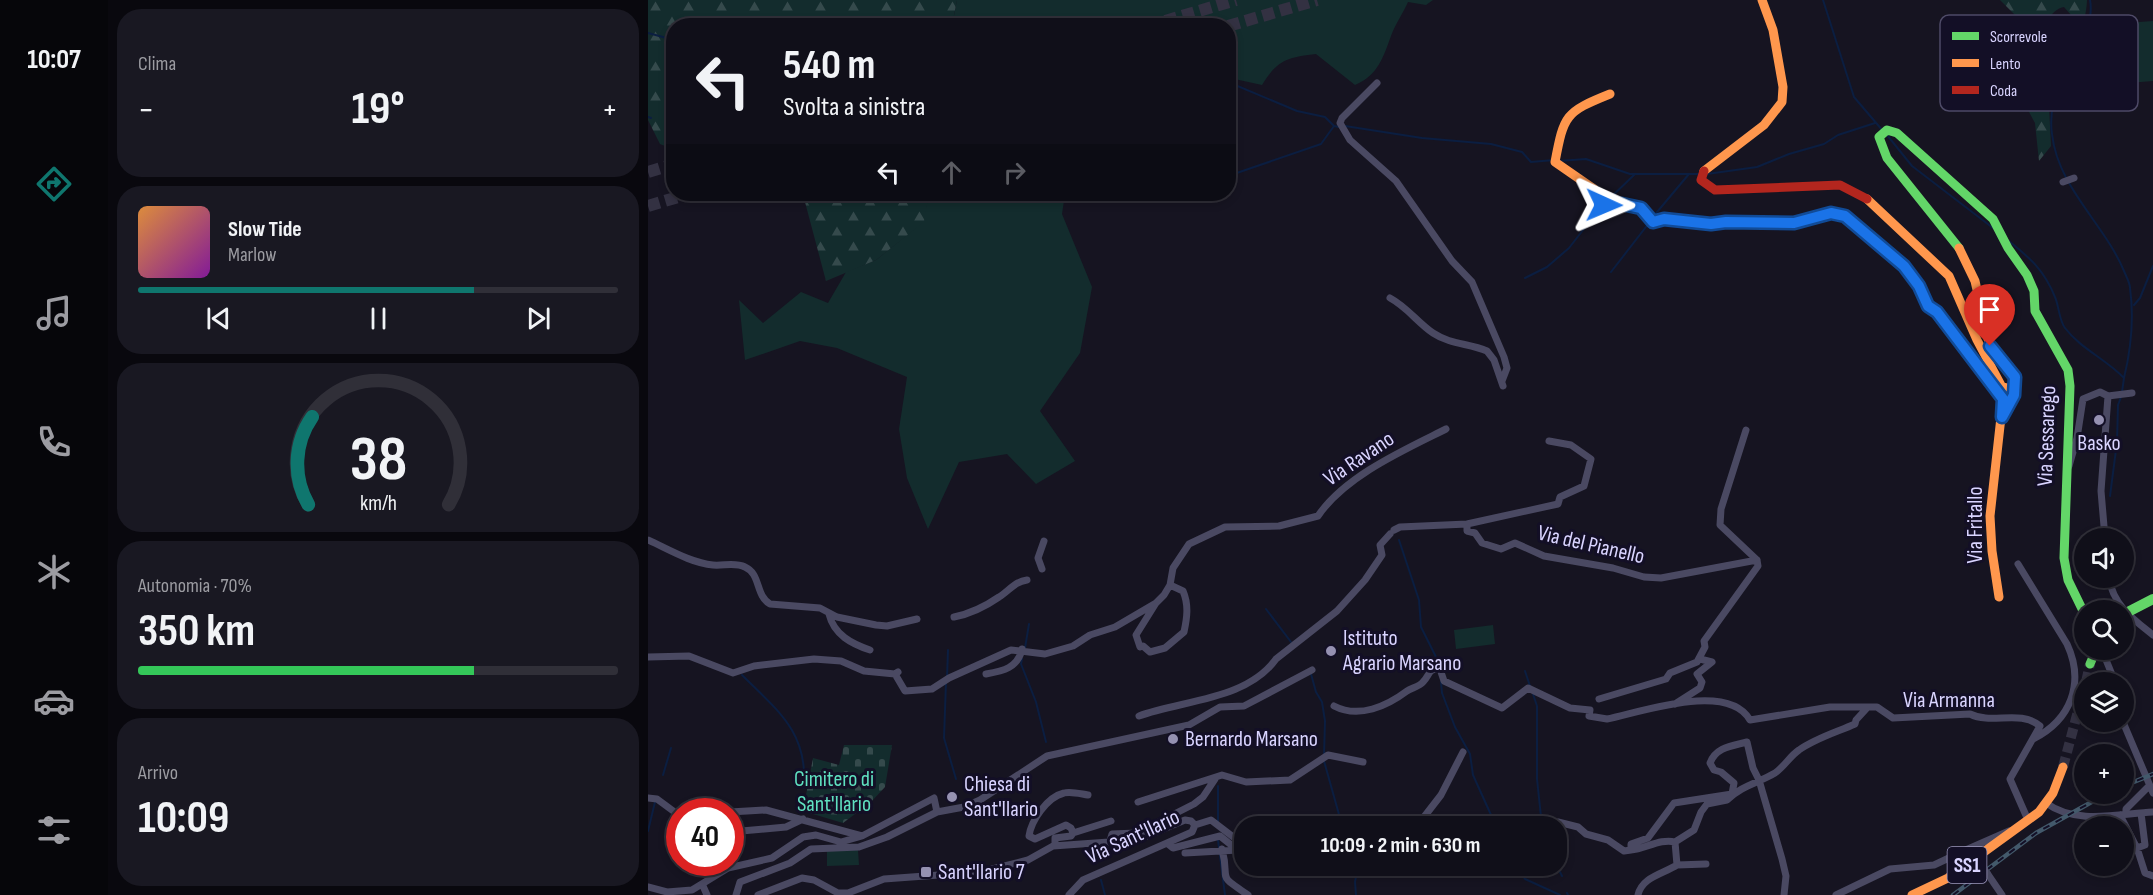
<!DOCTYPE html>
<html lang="it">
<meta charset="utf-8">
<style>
:root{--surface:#100f19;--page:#191822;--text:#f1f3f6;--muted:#9c9ca2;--line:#302f38;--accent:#0f766e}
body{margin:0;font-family:"Sofia Sans Condensed",sans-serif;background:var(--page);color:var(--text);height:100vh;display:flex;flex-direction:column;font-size:22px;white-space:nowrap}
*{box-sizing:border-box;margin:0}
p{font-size:20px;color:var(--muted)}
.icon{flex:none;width:33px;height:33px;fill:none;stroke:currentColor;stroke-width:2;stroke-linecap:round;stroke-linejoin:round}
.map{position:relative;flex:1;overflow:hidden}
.panel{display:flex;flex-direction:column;gap:9px;padding:9px;background:#09080e;width:540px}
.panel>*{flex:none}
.top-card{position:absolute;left:18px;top:18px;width:570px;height:183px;border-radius:24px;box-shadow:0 3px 9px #0003,0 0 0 2px var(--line);background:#100f19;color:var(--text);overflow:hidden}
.tools{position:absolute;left:1426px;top:528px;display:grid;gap:12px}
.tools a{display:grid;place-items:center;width:60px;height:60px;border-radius:50%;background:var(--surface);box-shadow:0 3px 9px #0003,0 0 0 2px var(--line);font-size:30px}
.speed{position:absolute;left:18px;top:798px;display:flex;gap:12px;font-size:30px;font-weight:700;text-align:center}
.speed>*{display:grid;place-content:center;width:78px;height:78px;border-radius:50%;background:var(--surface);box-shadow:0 3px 9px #0003,0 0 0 2px var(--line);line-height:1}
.speed .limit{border:9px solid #d22;background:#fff;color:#111}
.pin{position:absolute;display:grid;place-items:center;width:51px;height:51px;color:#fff;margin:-62px -26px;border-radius:50% 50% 50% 0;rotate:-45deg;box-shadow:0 0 6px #0007}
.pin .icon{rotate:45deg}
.me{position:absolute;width:66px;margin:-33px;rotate:91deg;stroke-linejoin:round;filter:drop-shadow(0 0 4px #0008)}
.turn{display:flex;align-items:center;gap:21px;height:126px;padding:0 18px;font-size:27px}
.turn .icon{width:78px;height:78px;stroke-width:2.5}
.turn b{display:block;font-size:42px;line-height:51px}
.lanes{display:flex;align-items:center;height:57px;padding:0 18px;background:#0003;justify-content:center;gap:30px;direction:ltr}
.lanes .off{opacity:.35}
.big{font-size:45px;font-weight:700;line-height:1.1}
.panel .tile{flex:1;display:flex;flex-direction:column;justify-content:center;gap:9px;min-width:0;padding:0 21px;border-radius:24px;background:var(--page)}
.panel .dial{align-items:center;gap:0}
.dial svg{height:156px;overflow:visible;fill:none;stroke:var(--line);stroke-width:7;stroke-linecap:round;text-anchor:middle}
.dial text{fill:var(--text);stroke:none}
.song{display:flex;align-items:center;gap:18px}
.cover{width:72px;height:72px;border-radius:9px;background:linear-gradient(135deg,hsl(30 70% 55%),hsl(290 70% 35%))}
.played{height:6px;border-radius:3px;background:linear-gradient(90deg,var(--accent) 70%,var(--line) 70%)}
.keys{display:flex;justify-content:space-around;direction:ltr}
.heat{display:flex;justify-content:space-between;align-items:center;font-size:33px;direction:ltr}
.charge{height:9px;border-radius:4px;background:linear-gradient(90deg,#34c759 70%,var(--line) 0)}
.trip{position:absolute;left:586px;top:816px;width:333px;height:60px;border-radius:24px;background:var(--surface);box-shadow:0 3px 9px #0003,0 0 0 2px var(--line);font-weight:700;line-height:60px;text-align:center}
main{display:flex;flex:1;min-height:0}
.dock{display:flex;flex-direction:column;width:108px;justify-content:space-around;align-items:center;background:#06060a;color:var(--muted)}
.dock .icon{width:42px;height:42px}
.dock .active{color:var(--accent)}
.dock b{font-size:27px;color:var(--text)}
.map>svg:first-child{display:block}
.green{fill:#132c2d}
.forest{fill:url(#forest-firs)}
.cemetery{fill:url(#cemetery-stones)}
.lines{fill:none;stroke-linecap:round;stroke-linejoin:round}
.stream{stroke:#0b1e41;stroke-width:2}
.primary-tunnel{stroke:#333142;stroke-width:10;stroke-dasharray:10 5;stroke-linecap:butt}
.highway-tunnel{stroke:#333142;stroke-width:12;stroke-dasharray:12 6;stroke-linecap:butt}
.street{stroke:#4a4962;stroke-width:7}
.fast{stroke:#63d668;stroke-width:9}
.slow{stroke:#ff974d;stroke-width:9}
.jam{stroke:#b3261e;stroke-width:9}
.rail-casing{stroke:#43596b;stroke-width:4.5}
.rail{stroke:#130f26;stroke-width:2;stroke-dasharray:7;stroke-linecap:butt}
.street-bridge{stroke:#4a4962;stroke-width:7}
.fast-bridge{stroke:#63d668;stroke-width:10}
.route-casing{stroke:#114b97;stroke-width:15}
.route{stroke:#1a73e8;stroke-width:10}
.poi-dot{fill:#9591b1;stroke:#130f26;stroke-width:2}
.labels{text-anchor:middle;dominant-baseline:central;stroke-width:6;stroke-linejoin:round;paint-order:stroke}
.shield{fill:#130f26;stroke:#9e99be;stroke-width:1.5}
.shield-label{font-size:21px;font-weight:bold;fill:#d9d4ff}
.street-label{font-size:22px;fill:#d9d4ff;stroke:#130f26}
.poi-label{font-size:22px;fill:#d9d4ff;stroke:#130f26;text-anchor:start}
.park-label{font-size:22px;fill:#5fe0c0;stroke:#130f26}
.key{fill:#130f26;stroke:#4e4a67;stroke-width:1.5}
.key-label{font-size:16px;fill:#d9d4ff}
</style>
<main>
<nav class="dock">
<b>10:07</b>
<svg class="icon active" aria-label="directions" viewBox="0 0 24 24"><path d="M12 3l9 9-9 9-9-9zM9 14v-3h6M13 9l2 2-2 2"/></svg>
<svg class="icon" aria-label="music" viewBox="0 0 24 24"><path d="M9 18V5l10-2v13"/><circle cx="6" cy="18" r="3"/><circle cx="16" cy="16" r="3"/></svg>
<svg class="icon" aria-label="phone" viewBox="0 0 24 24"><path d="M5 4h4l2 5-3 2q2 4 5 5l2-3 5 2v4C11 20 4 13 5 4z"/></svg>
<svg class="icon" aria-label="climate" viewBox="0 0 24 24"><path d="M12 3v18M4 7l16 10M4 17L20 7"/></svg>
<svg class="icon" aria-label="car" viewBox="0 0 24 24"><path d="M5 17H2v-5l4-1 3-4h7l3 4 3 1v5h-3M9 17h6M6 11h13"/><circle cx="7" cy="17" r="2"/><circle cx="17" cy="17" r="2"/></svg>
<svg class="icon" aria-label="filters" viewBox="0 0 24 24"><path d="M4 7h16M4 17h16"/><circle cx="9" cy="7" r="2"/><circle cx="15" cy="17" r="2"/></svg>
</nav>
<section class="panel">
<div class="tile"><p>Clima</p>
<div class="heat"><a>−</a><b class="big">19°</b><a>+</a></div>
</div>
<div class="tile">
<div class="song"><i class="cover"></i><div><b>Slow Tide</b><p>Marlow</p></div></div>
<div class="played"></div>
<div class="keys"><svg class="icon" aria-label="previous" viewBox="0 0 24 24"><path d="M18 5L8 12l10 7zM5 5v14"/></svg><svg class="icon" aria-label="pause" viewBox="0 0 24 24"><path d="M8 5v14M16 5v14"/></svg><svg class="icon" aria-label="next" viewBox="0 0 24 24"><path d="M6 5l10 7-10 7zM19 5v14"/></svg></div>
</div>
<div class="tile dial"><svg viewBox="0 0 100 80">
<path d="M14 69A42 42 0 1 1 86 69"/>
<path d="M14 69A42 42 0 0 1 16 24" stroke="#0f766e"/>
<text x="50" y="56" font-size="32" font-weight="700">38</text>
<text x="50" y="72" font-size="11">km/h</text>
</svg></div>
<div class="tile"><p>Autonomia · 70%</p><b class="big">350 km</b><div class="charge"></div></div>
<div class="tile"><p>Arrivo</p><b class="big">10:09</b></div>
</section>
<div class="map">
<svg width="1505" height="895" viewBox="0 0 1505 895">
<defs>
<pattern id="forest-firs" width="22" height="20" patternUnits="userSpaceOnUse" patternTransform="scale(1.5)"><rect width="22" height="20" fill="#132c2d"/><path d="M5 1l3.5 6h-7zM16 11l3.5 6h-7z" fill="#354a4c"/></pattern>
<pattern id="cemetery-stones" width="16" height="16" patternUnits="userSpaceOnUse" patternTransform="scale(1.5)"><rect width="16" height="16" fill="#132c2d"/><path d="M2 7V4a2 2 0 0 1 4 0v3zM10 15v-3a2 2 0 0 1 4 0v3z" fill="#354a4c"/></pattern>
</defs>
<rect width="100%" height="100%" fill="#161421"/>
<path class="green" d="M 309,0 L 785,0 L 778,5 L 760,2 C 755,13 747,25 743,36 C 735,58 730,75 707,85 L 668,54 C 640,57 629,60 614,85 L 582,78 L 580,26 L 558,25 L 555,17 L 524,26 L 304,26 Z
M 1505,21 L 1505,81 L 1456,85 L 1451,25 Z
M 281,194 L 417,194 L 414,214 L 444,287 L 432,353 L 392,411 L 427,461 L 388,484 L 359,454 L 311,462 L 280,529 L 259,478 L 251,429 L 259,377 L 189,348 L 152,341 L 97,360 L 91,300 L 115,323 L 153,292 L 180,303 L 198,272 L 228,260 L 275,222 Z
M 845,625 L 847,644 L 808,649 L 806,630 Z
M 210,850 L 211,865 L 179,866 L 179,851 Z"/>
<path class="forest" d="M 0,0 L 309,0 L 304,25 L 26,26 L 25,149 L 12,144 L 0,120 Z
M 1352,0 L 1439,0 C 1438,27 1423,58 1407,80 C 1404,84 1400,86 1397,90 L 1397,99 L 1401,106 L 1403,146 L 1391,161 L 1387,123 L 1379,108 L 1383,86 L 1397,56 L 1414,43 L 1425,30 L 1424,16 L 1416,7 C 1394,9 1379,71 1373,91 L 1366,95 L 1364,92 L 1370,80 L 1364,60 L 1371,40 L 1371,23 L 1368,16 Z
M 135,194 L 281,194 L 276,222 L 228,260 L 178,281 L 157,202 Z"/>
<path class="cemetery" d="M 196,745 L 244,745 L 237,787 L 223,802 L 195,823 L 155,811 L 165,758 L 191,765 Z"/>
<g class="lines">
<path class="stream" d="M 1175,0 L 1206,97 L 1235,131
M 1442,0 C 1447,26 1427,50 1416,72 C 1407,88 1401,115 1404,134 C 1410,188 1456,223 1476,271 C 1478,276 1482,283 1482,288 C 1486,317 1483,349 1476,378
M 0,33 L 26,40
M 580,82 L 649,111 L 677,117 L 686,126 L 691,127
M 0,117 L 3,118
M 697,126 L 774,138 L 843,144 L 874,152 L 883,162 L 906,160
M 1239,135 L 1264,166 L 1345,228
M 911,161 L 938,159 L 982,174 L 1053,174
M 1059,174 L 1109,167 L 1141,154 L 1176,144 L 1190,135 L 1227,123
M 580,176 L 673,144 L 686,126
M 525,194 L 534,194
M 959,201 L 987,174
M 1004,218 L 1041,174
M 1361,241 C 1383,259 1396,270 1407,297 C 1411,306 1411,320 1417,328 C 1433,349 1458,359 1476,378 L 1474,392
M 963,272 L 1001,223
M 877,278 L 899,267 L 921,248 L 953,207
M 1486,305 L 1492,298 L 1505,266
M 1462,496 L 1469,442 L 1470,405 L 1473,397
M 751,540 L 771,600 L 773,627 L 793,667
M 618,609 L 643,642
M 377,648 L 381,624
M 374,659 L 373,664 L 388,702 L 398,742
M 877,671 L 882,686
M 663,674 L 668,692 L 674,702 L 677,721 L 676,755
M 94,675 C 130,711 160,732 156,788
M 299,677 L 300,650
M 298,682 L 296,738 L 308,779
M 793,682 L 794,693 L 807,727 L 822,754 L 825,775 L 848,826
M 885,694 L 889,706 L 889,779 L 894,826
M 676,761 L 692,818
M 15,775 L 23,748
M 570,822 L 570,786
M 0,831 L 7,802
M 570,840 L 577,895
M 868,866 L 877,879 L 912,895
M 909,866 L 914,876
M 453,880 L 457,895
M 919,893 L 920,895
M 708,895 L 707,882 L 710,866"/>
<path class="primary-tunnel" d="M 1438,682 L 1442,664
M 1415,767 L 1437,685"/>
<path class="highway-tunnel" d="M 500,26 L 588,0
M 580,26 L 669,0
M 0,172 L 26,164
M 0,206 L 40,194"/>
<path class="street" d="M 729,83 L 694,118 L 692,123 L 702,140 L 748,181 L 804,261 L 824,282 L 856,357 L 859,368 L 854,381
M 1415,182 L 1426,178
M 742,298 C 759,307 770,323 785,333 C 803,345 821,343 839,351 L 846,360 L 855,386
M 1460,396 L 1484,393
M 1356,415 L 1366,395 L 1364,389
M 1098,430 L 1073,509 L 1072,525 L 1109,560
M 1421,466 L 1429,438 L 1435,399 L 1452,392 L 1460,396 L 1453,491 L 1457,538
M 819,524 L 819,531 L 827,533 L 834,543 L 853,549 L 867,543 L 896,556 L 965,568 L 996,577 L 1013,578 L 1109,560
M 746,530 L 752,527 L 819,524 L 910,504 L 912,497 L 936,486 L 943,459 L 923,445 L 901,441
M 0,540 C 20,549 43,563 65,565 C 76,566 87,562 97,567 C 113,574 107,595 122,604 L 172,608 L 189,617 L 228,625 L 239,626 L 269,619
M 1370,564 L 1419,644 C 1437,683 1423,720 1385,739
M 394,569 L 390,558 L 396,541
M 1461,578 C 1465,605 1485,619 1505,635
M 508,603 L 488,635 L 492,647 L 495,646 L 502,652 L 517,648 L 536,632 C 539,618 541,605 535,591 L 522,585
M 181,614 C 186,635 204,644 222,650
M 306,617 C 321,614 338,606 351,597 C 361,591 366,582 379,580
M 1454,650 L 1467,682
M 0,657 L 41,656 L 85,673 L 106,666 L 166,659 L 193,661 L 216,671 L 247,674 L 250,672
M 247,674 L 257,691 L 284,689 L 301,678 L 363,650 L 397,654 L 425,646 L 442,635 L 467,627 L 508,603 L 516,595 L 522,585 L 525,568 L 541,544 L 577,527 L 631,526 L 670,516 C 697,476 756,450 798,429
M 338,674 C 355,671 370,668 374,649
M 951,699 L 1018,679 L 1022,673 L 1049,662 L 1057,647 L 1056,641 L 1110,566 L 1109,560
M 1027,704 L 1052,688 L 1054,682 L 1049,674 L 1064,662 L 1052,659
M 686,706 C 711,719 739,706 759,691 C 764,688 772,686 775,682 C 782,675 780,668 792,669 L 796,681 L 854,708 L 880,688 L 922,708 L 942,710 L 941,716 L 959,719 C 993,712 1080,681 1102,720 L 1182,707 L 1229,707 L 1245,718 L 1322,714 C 1344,725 1372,709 1392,726 L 1362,779 L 1380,820
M 491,716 C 535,700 599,700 628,659 L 689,611 L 717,580 L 734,555 L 732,545 L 742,534
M 1475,722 L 1505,793
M 0,798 L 9,799 L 32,816
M 490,802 L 574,775 L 598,782 L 642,780 L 680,755 L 715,762
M 1398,803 C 1428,825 1469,814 1505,812
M 59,812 L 68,809 L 80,812
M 82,812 L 118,810 L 214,836 L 286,798 L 289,812
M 1478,814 L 1478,809 L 1501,786
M 1472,815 L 1489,848 L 1497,873 L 1505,876
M 910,822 L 930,827 L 938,834 L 960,840 L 976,851 L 983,850
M 547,825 L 563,820 L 597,846
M 693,826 L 692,820 L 712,826
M 769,826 L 793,795 L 815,752
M 82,832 L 138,827 L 155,819
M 425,833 L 423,828 L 418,825 L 387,839 L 381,836 C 383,821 399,797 416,793 C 423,791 433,794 440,795
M 462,841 L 464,834 L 489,833 L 546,804 L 555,797 L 567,779
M 520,844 L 525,848 L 572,836 L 597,856
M 407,846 L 407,838 L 423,836 L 425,833 L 463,821
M 1489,848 L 1497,845 L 1493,813
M 574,849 C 583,883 566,872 600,895
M 1323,852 L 1320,849 L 1361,831
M 537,853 L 590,850
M 1029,865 L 1058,864
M 627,866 L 637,868
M 1339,873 L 1354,895
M 55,886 L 59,895
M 0,887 L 19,892 L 44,890 L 80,868 L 124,858 L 155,837 L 168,835 L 193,842 L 214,836
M 88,895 L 92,882 L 142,863 L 163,849 L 211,847 L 239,837 L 289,812 L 316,807 L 332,800 L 399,756 L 541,725 L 572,707 L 596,706 L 664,670
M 110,895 L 154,878 L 166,880 L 190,893 L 200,893 L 236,879 L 332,872 L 380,860 L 405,846 L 489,840 L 537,820 L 543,821 L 547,825 L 544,832 L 435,880 L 421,895
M 990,895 C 994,877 1015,874 1029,865 L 1027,842
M 1136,895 L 1138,876 L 1134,859 L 1111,780 L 1105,768 L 1099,742 C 1084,746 1068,747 1062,763 L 1066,770 L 1073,772 L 1086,783 L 1084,794 L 1026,803 L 1000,838 L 983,844 L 983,850 C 997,849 1013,838 1027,842 L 1046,830 L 1053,812 L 1059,804 L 1079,800 C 1093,786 1110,783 1127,773 C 1137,766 1142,756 1151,750 C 1168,738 1189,732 1207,724 L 1208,720 L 1219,708
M 1188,895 L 1242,869 L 1286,865 L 1320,849"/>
<path class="fast" d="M 991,207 L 1005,222 L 1015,219 L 1063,224 L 1146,223 L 1183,213 L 1197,216 L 1256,266 L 1271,286 L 1280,306 L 1289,312 L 1311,340
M 1311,248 L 1239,158 L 1231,137 L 1239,130 L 1249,133 L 1345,219 L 1360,248 L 1379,275 L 1386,291 L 1387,311 L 1420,370 L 1422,386 L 1416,558 L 1420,580 L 1437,615
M 1442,664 L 1448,650"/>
<path class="slow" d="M 962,94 C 917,112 916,115 907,162 L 946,189 L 956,205 L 974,204 L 991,207
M 1056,171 L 1116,125 L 1134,102 L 1135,87 L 1125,30 L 1114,0
M 1219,199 L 1301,276 L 1329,340 L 1354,387 L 1364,389 L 1368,385 L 1367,379 L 1341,343 L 1327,281 L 1311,248
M 1311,340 L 1355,399 L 1342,516 L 1344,551 L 1351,597
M 1264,895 L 1300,878 L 1391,812 L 1405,793 L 1415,767"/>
<path class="jam" d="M 1056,171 L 1053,180 L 1067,190 L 1192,185 L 1219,199"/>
<defs>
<path id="rail" d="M 1476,786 L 1505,774
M 1305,895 L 1388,833 L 1458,794"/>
</defs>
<use href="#rail" class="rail-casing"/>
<use href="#rail" class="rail"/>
<path class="street-bridge" d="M 1331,863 L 1339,873"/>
<path class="fast-bridge" d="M 1476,614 L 1505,599"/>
</g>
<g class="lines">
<defs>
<path id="route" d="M 956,205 L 974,204 L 993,208 L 1005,222 L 1016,219 L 1063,224 L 1078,222 L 1146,223 L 1183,213 L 1197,216 L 1256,266 L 1271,286 L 1280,306 L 1289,312 L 1355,399 L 1354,417 L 1366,395 L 1367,377 L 1342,346"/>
</defs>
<use href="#route" class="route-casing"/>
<use href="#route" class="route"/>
</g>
<g class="poi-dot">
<circle cx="1451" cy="420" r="6"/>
<circle cx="683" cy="651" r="6"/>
<circle cx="525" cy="739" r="6"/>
<circle cx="304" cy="797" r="6"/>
<rect x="272" y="866" width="12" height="12" rx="3"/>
</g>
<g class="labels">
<rect class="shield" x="1299.5" y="847" width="39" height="36" rx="4.5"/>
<g class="shield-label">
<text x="1319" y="865">SS1</text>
</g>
<g class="street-label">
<text transform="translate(1399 436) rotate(-88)">Via Sessarego</text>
<text transform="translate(711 459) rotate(-34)">Via Ravano</text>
<text transform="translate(1327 525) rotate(-90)">Via Fritallo</text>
<text transform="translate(943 545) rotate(13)">Via del Pianello</text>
<text x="1301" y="700">Via Armanna</text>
<text transform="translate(485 837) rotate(-25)">Via Sant'Ilario</text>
</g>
<g class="poi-label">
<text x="1451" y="443" text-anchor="middle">Basko</text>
<text x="695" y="638">Istituto<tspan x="695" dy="25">Agrario Marsano</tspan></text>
<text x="537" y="739">Bernardo Marsano</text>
<text x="316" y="784">Chiesa di<tspan x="316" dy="25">Sant'Ilario</tspan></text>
<text x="290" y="872">Sant'Ilario 7</text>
</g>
<g class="park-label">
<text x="186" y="779">Cimitero di<tspan x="186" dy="25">Sant'Ilario</tspan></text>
</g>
</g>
<rect x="1292" y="15" width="198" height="96" rx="9" class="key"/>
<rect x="1304" y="32" width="27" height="8" fill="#63d668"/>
<rect x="1304" y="59" width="27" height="8" fill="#ff974d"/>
<rect x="1304" y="86" width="27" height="8" fill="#b3261e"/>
<g class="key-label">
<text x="1342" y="42">Scorrevole</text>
<text x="1342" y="69">Lento</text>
<text x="1342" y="96">Coda</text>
</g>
</svg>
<div class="tools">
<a><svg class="icon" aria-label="sound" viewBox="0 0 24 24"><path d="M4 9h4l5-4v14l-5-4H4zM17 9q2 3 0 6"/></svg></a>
<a><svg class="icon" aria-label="search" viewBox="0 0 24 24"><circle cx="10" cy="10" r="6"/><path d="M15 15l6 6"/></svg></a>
<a><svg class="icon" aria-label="layers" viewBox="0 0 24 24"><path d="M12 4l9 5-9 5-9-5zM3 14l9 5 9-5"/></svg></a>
<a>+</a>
<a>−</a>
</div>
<div class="speed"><div class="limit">40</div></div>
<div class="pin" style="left:1342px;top:346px;background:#d93025"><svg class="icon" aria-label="arrive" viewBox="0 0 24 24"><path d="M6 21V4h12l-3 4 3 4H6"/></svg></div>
<svg class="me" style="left:956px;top:205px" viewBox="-20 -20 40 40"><path d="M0-17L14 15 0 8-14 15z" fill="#1a73e8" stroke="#fff" stroke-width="4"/></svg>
<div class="trip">10:09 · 2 min · 630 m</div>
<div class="top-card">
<div class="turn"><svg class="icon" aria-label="left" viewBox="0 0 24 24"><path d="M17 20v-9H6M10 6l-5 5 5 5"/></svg><div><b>540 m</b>Svolta a sinistra</div></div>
<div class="lanes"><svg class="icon" aria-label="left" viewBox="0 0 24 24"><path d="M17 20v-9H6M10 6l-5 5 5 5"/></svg><svg class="icon off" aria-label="ahead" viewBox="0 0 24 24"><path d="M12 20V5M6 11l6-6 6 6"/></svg><svg class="icon off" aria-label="right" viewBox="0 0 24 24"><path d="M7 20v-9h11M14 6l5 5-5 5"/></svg></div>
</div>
</div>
</main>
